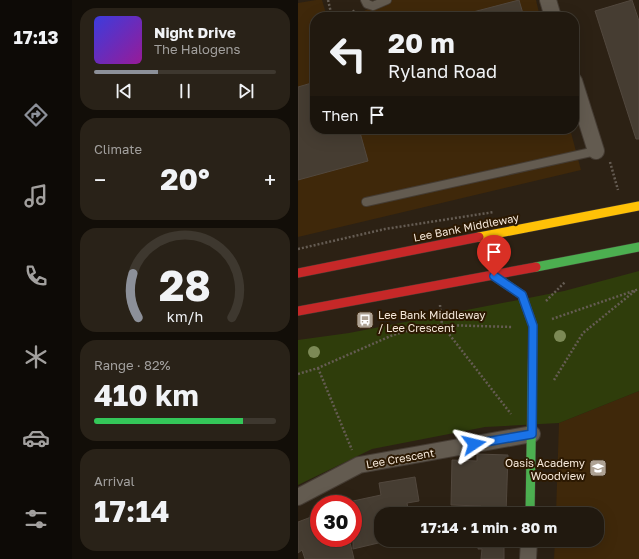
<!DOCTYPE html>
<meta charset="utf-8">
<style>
:root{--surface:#21190f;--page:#292218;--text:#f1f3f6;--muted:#a2a09e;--line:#3e382f;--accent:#8c9099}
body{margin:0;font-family:"Golos Text",sans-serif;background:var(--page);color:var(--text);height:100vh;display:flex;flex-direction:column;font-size:15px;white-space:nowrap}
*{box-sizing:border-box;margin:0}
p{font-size:13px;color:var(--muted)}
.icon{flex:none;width:22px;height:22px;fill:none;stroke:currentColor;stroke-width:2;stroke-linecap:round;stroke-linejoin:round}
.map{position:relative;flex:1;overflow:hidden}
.sheet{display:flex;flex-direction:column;gap:8px;padding:8px;background:#120e08;width:226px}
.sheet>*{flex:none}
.guide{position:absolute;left:12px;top:12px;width:269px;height:122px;border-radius:16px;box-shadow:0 4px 16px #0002,0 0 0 1px var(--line);background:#21190f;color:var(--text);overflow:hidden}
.speed{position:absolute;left:12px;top:495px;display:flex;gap:8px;font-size:20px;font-weight:700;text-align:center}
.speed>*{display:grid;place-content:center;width:52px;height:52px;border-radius:50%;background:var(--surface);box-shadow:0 4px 16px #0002,0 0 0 1px var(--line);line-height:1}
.speed .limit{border:6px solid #d22;background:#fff;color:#111}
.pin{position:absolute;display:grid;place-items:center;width:34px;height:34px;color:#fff;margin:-41px -17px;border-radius:50% 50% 50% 0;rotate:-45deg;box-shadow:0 0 4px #0007}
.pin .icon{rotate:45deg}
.me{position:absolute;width:44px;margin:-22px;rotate:80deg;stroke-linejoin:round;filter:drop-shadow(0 0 3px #0008)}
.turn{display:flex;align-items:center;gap:14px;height:84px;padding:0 12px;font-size:18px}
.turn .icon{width:52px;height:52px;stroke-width:2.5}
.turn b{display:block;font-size:28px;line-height:34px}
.then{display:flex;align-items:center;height:38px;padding:0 12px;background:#0003;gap:8px;font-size:15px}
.big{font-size:30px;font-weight:700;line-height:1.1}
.sheet .widget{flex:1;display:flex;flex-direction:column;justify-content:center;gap:6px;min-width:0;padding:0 14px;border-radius:16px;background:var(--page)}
.sheet .dial{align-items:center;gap:0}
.dial svg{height:104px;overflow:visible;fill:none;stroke:var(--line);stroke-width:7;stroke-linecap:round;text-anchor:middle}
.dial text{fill:var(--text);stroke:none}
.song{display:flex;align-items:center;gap:12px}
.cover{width:48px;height:48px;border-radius:6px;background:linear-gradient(135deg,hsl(240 70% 55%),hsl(300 70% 35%))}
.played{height:4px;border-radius:2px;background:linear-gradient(90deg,var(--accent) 35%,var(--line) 35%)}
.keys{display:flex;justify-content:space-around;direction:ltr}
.heat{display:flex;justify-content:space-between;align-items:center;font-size:22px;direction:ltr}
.charge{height:6px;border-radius:3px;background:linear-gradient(90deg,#34c759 82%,var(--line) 0)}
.trip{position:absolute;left:76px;top:507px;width:230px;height:40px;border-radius:16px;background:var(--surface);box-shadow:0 4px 16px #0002,0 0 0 1px var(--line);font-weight:700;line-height:40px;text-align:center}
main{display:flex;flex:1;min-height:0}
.dock{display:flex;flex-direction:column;width:72px;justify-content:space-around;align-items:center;background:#0d0a06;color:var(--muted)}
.dock .icon{width:28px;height:28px}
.dock .on{color:var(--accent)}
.dock b{font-size:18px;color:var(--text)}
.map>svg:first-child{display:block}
.built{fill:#3f280a}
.green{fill:#2f3d0b}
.building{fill:#463d32;stroke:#52483e}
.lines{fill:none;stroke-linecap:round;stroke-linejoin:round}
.lane-casing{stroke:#453c33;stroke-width:10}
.street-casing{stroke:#453c33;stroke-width:18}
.fast-casing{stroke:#453c33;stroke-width:10}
.slow-casing{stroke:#453c33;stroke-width:10}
.jam-casing{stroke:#453c33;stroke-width:10}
.path{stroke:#655c53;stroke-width:2.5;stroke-dasharray:2 2;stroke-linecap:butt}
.lane{stroke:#635b50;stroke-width:8}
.street{stroke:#635b50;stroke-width:16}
.fast{stroke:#4caf50;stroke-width:9}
.slow{stroke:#ffc107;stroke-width:9}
.jam{stroke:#c62828;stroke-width:9}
.tree{fill:#7c8956}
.route-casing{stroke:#114b97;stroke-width:10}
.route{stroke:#1a73e8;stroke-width:7}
.labels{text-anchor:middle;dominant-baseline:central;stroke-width:4;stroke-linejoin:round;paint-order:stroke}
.street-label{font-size:11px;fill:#f4e7d9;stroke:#2c1902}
.poi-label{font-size:11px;fill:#f4e7d9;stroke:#2c1902;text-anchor:start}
</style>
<main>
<nav class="dock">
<b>17:13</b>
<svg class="icon on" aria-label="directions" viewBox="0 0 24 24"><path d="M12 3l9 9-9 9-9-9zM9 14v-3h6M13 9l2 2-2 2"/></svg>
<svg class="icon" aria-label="music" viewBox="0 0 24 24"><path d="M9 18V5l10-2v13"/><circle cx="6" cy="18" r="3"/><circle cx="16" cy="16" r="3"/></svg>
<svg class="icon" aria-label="phone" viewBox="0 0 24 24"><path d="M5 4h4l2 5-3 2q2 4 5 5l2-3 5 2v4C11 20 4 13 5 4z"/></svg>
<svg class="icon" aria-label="climate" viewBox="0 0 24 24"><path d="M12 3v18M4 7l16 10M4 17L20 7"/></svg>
<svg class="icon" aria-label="car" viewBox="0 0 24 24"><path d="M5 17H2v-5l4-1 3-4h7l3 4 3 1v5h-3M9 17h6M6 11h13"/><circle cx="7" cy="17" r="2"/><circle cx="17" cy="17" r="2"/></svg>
<svg class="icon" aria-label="filters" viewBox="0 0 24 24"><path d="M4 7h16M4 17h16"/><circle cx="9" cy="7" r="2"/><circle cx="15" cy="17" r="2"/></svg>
</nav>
<section class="sheet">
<div class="widget">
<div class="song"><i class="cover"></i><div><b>Night Drive</b><p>The Halogens</p></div></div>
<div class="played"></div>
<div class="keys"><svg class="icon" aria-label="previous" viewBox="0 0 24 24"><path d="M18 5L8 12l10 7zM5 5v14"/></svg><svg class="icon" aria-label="pause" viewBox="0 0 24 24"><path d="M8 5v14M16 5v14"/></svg><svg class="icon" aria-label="next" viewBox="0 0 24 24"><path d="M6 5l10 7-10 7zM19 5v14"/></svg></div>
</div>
<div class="widget"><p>Climate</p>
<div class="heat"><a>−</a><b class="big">20°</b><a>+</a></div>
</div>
<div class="widget dial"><svg viewBox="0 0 100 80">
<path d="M14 69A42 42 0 1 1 86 69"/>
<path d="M14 69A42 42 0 0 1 10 35" stroke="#8c9099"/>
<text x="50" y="56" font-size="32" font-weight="700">28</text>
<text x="50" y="72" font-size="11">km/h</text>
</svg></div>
<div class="widget"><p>Range · 82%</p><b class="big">410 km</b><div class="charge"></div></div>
<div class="widget"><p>Arrival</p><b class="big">17:14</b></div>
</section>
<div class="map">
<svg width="341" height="559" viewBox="0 0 341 559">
<rect width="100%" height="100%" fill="#2c2114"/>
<path class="built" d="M 18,0 L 24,0 L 29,17 L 17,17 L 17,129 L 272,129 L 283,170 L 0,237 L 0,3 Z
M 94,0 L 238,0 L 242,17 L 54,17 L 72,8 Z
M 341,391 L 341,559 L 256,559 L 257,540 L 299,540 L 299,514 L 258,514 L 261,423 Z"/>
<path class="green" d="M 341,271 L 341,391 L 261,423 L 187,427 L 74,449 L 0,485 L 0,340 L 51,333 L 266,291 Z"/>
<path class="building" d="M 221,0 L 226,17 L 176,17 L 175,12 Z
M 334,0 L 341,21 L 341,139 L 338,139 L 297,11 Z
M 17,82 L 17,129 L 61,129 L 70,161 L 0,180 L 0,87 Z
M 179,454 L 210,455 L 208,514 L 182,514 L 183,506 L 153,505 L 154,460 L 179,461 Z
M 117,477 L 121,501 L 109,503 L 111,514 L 83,514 L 83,540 L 93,540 L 55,549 L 55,501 L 83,495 L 81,483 Z
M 21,514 L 21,538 L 51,538 L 56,559 L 7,559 L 4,550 L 0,553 L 0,522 Z
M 181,540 L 206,540 L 206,559 L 183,559 L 184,549 L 180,549 Z"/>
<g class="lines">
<defs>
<path id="lane" d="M 67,0 L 69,4 L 75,6 L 89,0
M 68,202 L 298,151"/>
<path id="street" d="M 250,0 L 255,17
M 276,81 L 298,151
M 0,497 L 61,465 L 234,434
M 230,559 L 231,540"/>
<path id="fast" d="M 238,267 L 341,247
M 196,276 L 224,295 L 235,326 L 232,514"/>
<path id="slow" d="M 181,237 L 341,206"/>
<path id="jam" d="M 0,273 L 181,237
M 0,311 L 238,267"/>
</defs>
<use href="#lane" class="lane-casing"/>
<use href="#street" class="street-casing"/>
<use href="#fast" class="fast-casing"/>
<use href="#slow" class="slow-casing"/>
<use href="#jam" class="jam-casing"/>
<path class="path" d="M 30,0 L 34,17
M 44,17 L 58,10
M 312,162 L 320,190
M 0,249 L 87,229 L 196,212
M 248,301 L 267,282
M 142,305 L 144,325 L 213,414
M 254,319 L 341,289
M 20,368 L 54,450
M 0,374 L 20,368 L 95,335 L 109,331 L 144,325 L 215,327
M 256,380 L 285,333 L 338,290"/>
<use href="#lane" class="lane"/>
<use href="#street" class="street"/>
<use href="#fast" class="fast"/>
<use href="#slow" class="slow"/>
<use href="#jam" class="jam"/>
</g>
<g class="tree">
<circle cx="262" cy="336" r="6"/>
<circle cx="16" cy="352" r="6"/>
</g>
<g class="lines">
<defs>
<path id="route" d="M 176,444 L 234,434 L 235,326 L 224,295 L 196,276"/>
</defs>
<use href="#route" class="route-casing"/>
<use href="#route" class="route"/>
</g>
<defs>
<symbol id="bus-square" viewBox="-11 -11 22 22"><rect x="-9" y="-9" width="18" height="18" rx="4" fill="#aea294" stroke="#2c1902"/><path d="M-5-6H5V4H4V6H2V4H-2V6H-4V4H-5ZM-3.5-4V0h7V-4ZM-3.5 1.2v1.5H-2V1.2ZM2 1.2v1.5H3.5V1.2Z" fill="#fff"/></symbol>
<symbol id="school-square" viewBox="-11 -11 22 22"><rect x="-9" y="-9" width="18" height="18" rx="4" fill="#aea294" stroke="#2c1902"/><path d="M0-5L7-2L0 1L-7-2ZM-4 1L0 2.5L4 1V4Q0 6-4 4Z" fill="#fff"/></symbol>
</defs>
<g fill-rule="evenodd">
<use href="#bus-square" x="57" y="310" width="20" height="20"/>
<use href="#school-square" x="290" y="458" width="20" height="20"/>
</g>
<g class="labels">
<g class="street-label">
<text transform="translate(168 227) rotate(-11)">Lee Bank Middleway</text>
<text transform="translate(102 458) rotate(-10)">Lee Crescent</text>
</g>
<g class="poi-label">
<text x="80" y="314">Lee Bank Middleway<tspan x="80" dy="13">/ Lee Crescent</tspan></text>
<text x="287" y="462" text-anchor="end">Oasis Academy<tspan x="287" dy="13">Woodview</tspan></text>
</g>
</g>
</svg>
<div class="speed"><div class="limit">30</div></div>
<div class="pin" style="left:196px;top:276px;background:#d93025"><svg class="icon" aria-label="arrive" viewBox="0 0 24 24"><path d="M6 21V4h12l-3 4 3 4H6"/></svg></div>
<svg class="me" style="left:176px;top:444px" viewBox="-20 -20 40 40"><path d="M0-17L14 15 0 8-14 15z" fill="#1a73e8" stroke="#fff" stroke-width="4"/></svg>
<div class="trip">17:14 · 1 min · 80 m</div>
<div class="guide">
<div class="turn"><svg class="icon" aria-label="left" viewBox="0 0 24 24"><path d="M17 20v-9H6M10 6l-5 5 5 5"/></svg><div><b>20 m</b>Ryland Road</div></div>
<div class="then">Then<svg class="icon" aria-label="arrive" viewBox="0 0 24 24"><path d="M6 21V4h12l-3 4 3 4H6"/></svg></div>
</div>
</div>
</main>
